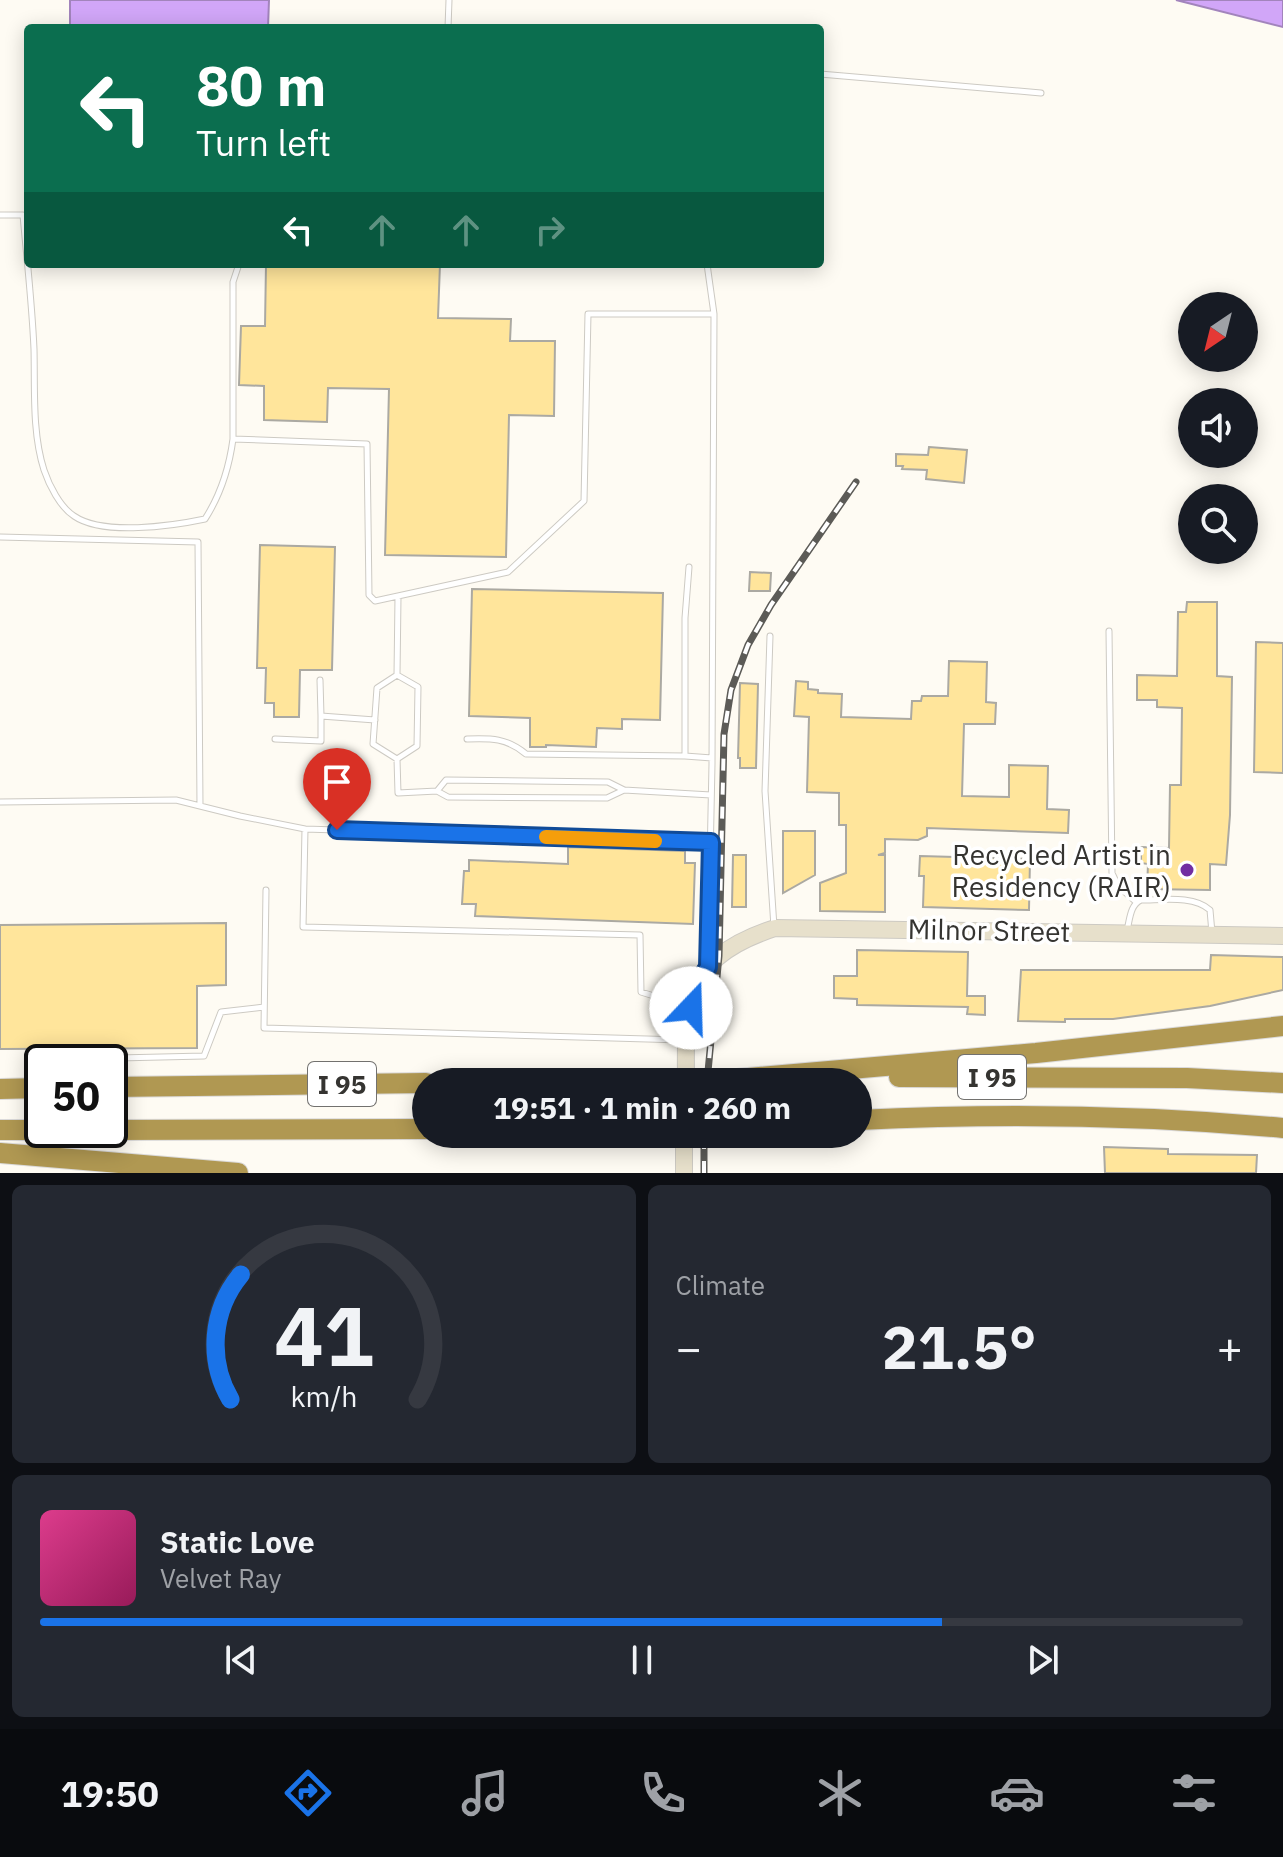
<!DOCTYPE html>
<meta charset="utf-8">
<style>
:root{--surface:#171b24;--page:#242831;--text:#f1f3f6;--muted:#9ea1a6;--line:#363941;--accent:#1a73e8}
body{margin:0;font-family:"IBM Plex Sans",sans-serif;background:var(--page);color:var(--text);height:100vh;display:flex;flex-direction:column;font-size:30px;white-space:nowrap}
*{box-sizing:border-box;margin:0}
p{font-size:26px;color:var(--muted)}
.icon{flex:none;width:44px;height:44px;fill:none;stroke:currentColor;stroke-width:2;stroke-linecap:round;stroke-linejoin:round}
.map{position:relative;height:1173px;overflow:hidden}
.sheet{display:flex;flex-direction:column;gap:12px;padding:12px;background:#0d0f14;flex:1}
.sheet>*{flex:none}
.guide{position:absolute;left:24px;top:24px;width:800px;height:244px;border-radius:8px;box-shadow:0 4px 20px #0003;background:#0b6e4f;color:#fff;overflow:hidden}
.needle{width:52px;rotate:215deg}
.buttons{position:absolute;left:1178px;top:292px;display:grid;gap:16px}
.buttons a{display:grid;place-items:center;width:80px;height:80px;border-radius:50%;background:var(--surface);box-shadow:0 4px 20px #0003;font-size:40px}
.speed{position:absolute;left:24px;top:1044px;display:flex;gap:16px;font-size:40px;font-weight:700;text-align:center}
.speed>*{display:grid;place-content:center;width:104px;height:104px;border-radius:50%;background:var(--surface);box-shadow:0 4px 20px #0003;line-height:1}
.speed .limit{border:4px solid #111;border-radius:12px;background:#fff;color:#111}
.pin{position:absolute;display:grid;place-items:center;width:68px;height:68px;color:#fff;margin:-82px -34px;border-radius:50% 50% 50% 0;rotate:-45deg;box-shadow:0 0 8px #0007}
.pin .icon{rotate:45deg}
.me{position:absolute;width:88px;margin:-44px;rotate:21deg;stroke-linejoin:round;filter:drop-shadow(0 0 6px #0008)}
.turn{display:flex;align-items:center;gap:28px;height:168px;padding:0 40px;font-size:36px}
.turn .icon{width:104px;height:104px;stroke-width:2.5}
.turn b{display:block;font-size:56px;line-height:68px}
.lanes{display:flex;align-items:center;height:76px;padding:0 40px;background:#0003;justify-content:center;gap:40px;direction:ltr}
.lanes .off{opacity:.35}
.big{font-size:60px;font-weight:700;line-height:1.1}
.sheet .tile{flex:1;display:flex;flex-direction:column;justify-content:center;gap:12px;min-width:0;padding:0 28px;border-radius:12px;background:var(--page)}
.sheet .dial{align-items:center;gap:0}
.dial svg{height:208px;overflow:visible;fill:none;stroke:var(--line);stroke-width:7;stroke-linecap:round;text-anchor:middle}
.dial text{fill:var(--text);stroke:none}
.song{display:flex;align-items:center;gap:24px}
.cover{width:96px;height:96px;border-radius:12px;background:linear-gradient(135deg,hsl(330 70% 55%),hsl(330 70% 35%))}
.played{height:8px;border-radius:4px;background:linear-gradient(90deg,var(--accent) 75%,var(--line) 75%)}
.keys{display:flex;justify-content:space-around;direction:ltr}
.heat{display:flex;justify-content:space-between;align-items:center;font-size:44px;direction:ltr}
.sheet .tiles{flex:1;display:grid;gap:12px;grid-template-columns:1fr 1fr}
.tile:last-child{grid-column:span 2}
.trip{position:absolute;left:412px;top:1068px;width:460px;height:80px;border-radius:40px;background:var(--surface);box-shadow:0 4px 20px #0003;font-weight:700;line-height:80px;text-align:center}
.tab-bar{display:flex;height:128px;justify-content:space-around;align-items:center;background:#090b0e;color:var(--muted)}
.tab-bar .icon{width:56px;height:56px}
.tab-bar .selected{color:var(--accent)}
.tab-bar b{font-size:36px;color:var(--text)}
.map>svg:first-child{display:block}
.water{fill:#d1a6f8;stroke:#a284bc;stroke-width:2}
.building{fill:#ffe59b;stroke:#aba9a2;stroke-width:2}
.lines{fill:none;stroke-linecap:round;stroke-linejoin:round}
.lane-casing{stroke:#cdcac3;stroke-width:7}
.secondary-casing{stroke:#cdcac3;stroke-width:18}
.highway-casing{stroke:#dbdada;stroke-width:22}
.lane{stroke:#fff;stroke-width:5}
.secondary{stroke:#e7e0cb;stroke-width:16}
.highway{stroke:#b09852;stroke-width:20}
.rail-casing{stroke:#5c5b57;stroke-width:7}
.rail{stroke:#fff;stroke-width:4;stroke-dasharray:12;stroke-linecap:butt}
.highway-bridge-casing{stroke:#dbdada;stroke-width:22;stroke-linecap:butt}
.highway-bridge{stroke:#b09852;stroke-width:20}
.route-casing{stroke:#114b97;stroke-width:20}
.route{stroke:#1a73e8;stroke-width:14}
.slow{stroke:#f59e0b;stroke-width:14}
.poi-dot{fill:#722da1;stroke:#fff;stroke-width:3}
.labels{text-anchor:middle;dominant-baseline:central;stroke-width:7;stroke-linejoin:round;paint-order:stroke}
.shield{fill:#fff;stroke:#72716f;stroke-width:2}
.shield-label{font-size:26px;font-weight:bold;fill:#353431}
.poi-label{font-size:28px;fill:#353431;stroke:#fff;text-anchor:end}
.street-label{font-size:28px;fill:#353431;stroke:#fff}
</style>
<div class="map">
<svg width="1283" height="1173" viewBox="0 0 1283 1173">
<rect width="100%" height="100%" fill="#fefbf3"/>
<path class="water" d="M 70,0 L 269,0 L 268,28 L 70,28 Z
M 1176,0 L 1283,0 L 1283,27 Z"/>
<path class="building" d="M 266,264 L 440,264 L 438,318 L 511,319 L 510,341 L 555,341 L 554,416 L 509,415 L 506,557 L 385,555 L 389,389 L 328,388 L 327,422 L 264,420 L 264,386 L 239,385 L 241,326 L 265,326 Z
M 929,447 L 967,450 L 964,483 L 926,479 L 927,470 L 902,469 L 903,466 L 896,466 L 896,454 L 928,455 Z
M 260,545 L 335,547 L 332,670 L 300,670 L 299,717 L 274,717 L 274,703 L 265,703 L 266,668 L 257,668 Z
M 750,572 L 771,573 L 770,591 L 749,591 Z
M 472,589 L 663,593 L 660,720 L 622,719 L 622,729 L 597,728 L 596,747 L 546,745 L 546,747 L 530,747 L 530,718 L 469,716 Z
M 1187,602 L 1217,602 L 1217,676 L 1232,677 L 1230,815 L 1226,865 L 1210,864 L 1210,890 L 1147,889 L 1148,864 L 1141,863 L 1141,847 L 1169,848 L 1170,785 L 1181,785 L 1182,708 L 1157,707 L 1157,700 L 1137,700 L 1137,675 L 1177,676 L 1178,612 L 1186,612 Z
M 1256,642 L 1283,643 L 1283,773 L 1254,772 Z
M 949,661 L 987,662 L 986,702 L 996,703 L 995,724 L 964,724 L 962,796 L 1009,797 L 1009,765 L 1048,766 L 1047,809 L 1069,810 L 1068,833 L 927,828 L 927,836 L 918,840 L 885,839 L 885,853 L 878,855 L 885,855 L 885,912 L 820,911 L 820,883 L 846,873 L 846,825 L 839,825 L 839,793 L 807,792 L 809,717 L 794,716 L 796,681 L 808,682 L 808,689 L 818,690 L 818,693 L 842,694 L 841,717 L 911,719 L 912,701 L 921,701 L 922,696 L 948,696 Z
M 740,683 L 758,684 L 756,768 L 740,768 L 740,758 L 738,758 Z
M 783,831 L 815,831 L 815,875 L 783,893 Z
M 568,847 L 685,851 L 685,863 L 695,863 L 693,924 L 475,916 L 476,904 L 462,904 L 464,871 L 469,871 L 469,860 L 568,864 Z
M 733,855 L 746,855 L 746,907 L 732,907 Z
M 920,856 L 1030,859 L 1029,910 L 923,907 L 924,876 L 919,876 Z
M 226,923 L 226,985 L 197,986 L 197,1048 L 0,1049 L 0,925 Z
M 857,950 L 968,952 L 967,996 L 985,996 L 985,1015 L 967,1014 L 968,1007 L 857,1005 L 857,999 L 834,998 L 834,976 L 857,976 Z
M 1211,955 L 1283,957 L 1283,990 L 1210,1006 L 1113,1019 L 1065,1019 L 1065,1022 L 1018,1021 L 1021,970 L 1210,970 Z
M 1104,1147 L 1168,1149 L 1168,1154 L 1257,1155 L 1256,1173 L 1105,1173 Z"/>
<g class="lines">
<defs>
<path id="lane" d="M 448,28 L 449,0
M 820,74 L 1041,93
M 0,215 L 23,215 C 27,260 32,304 34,349 C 35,388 32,433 44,470 C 49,485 60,507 74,516 C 103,536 172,526 205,519 C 221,494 229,469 233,439
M 239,264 L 233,282 L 233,439 L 367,444 L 369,595 L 375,601 L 508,572 L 584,501 L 588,314 L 714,314 L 707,264
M 0,537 L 198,542 L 200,806
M 689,567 L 685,618 L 685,756 L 712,758
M 1109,631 L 1112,873 L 1118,886 L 1136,902
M 770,636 L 765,791 L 774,927
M 397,675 L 377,688 L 373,744 L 397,759
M 397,675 L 398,597
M 320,680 L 321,716
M 275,739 L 321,741 L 321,716 L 375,720
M 467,739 C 491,738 507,738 526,754 L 685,756
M 397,759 L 417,746 L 418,687 L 397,675
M 397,759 L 398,793 L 437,791
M 624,790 L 607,798 L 448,797 L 437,791 L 446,780 L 608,782 L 624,790 L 711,795
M 0,802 L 176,800 L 240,816 L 305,829
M 266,890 L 264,1028 L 682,1040
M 1127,930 C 1130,919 1130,905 1141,900 C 1162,900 1194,895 1210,910 L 1212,933
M 708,958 L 712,764 L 714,314
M 686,1006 L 641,992 L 640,935 L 303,927 L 305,829 L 711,842
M 75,1059 L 204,1056 L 221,1012 L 264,1007"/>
<path id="secondary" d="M 686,1082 C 686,1055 684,1015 694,990 C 706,956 744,938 775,928 L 1283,936
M 684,1173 L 684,1134"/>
<path id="highway" d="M 899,1077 L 1187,1078 L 1283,1083
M 737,1079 L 1036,1053 L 1283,1026
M 477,1082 L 654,1080
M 110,1087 L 426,1083
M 0,1089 L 42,1088
M 858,1120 C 999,1113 1142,1115 1283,1128
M 0,1130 L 42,1130
M 110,1130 L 426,1129
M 0,1153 L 238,1173"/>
</defs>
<use href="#lane" class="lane-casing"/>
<use href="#secondary" class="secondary-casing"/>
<use href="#highway" class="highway-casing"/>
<use href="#lane" class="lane"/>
<use href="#secondary" class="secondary"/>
<use href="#highway" class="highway"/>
<defs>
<path id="rail" d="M 707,1082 L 719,956 L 724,734 L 731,690 L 748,645 L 771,605 L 856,482
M 704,1173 L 704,1134"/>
</defs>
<use href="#rail" class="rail-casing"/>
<use href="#rail" class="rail"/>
<defs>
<path id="highway-bridge" d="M 654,1080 L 737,1079"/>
</defs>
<use href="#highway-bridge" class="highway-bridge-casing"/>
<use href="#highway-bridge" class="highway-bridge"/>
</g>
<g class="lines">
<defs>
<path id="route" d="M 337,830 L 711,842 L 708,967 L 694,990 L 691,1008"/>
</defs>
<use href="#route" class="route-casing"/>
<use href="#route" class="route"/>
<path class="slow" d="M 546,837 L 655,841"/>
</g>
<circle class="poi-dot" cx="1187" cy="870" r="8"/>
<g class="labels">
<g class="shield">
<rect x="958" y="1055" width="68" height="44" rx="6"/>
<rect x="308" y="1062" width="68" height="44" rx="6"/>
</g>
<g class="shield-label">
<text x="992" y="1077">I 95</text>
<text x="342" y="1084">I 95</text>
</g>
<g class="poi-label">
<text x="1171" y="854">Recycled Artist in<tspan x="1171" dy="32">Residency (RAIR)</tspan></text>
</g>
<g class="street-label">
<text transform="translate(989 930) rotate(1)">Milnor Street</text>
</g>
</g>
</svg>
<div class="buttons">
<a><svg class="needle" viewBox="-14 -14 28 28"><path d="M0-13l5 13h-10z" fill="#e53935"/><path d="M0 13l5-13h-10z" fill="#9ea1a6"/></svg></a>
<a><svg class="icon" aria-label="sound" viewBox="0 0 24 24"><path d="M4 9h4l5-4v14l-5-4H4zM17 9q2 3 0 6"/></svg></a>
<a><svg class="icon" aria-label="search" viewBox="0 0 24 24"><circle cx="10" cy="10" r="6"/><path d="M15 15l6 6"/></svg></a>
</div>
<div class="speed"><div class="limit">50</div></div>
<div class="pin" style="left:337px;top:830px;background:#d93025"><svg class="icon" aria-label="arrive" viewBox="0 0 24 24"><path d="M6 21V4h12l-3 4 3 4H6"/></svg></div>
<svg class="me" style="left:691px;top:1008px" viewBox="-20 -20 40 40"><circle r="19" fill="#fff"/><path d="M0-13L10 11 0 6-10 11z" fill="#1a73e8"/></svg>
<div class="trip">19:51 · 1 min · 260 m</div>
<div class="guide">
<div class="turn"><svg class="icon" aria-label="left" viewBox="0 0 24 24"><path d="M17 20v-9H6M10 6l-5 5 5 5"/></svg><div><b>80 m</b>Turn left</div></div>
<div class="lanes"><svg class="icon" aria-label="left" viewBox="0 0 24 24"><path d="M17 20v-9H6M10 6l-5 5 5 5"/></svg><svg class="icon off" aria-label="ahead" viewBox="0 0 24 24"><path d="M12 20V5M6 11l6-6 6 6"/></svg><svg class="icon off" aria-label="ahead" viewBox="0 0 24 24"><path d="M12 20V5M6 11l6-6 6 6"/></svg><svg class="icon off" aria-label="right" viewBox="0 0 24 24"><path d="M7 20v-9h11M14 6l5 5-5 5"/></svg></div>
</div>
</div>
<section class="sheet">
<div class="tiles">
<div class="tile dial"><svg viewBox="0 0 100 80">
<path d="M14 69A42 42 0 1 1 86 69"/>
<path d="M14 69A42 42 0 0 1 18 21" stroke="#1a73e8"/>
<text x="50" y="56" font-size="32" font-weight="700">41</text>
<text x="50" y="72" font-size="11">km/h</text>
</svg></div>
<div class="tile"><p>Climate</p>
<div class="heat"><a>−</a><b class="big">21.5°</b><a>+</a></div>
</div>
<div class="tile">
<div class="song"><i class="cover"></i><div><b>Static Love</b><p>Velvet Ray</p></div></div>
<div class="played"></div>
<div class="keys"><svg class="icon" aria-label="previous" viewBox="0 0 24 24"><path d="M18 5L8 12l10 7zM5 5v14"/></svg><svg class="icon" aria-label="pause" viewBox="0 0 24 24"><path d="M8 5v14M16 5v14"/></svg><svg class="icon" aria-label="next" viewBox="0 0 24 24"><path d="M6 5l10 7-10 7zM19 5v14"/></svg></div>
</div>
</div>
</section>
<nav class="tab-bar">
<b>19:50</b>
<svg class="icon selected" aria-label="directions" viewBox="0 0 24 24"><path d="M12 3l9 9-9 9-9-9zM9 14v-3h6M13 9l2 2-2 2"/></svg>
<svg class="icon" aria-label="music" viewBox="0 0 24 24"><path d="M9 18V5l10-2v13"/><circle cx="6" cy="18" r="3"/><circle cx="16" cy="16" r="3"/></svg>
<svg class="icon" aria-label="phone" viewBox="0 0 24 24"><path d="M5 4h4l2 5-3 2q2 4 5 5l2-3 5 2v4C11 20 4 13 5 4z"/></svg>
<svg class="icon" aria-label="climate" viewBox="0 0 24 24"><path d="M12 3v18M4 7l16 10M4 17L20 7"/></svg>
<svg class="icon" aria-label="car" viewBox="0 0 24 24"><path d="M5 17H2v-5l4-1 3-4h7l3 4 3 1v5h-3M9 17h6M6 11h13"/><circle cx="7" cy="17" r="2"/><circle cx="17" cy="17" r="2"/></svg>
<svg class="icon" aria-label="filters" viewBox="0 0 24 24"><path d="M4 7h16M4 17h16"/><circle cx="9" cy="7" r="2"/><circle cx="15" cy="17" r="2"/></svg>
</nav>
